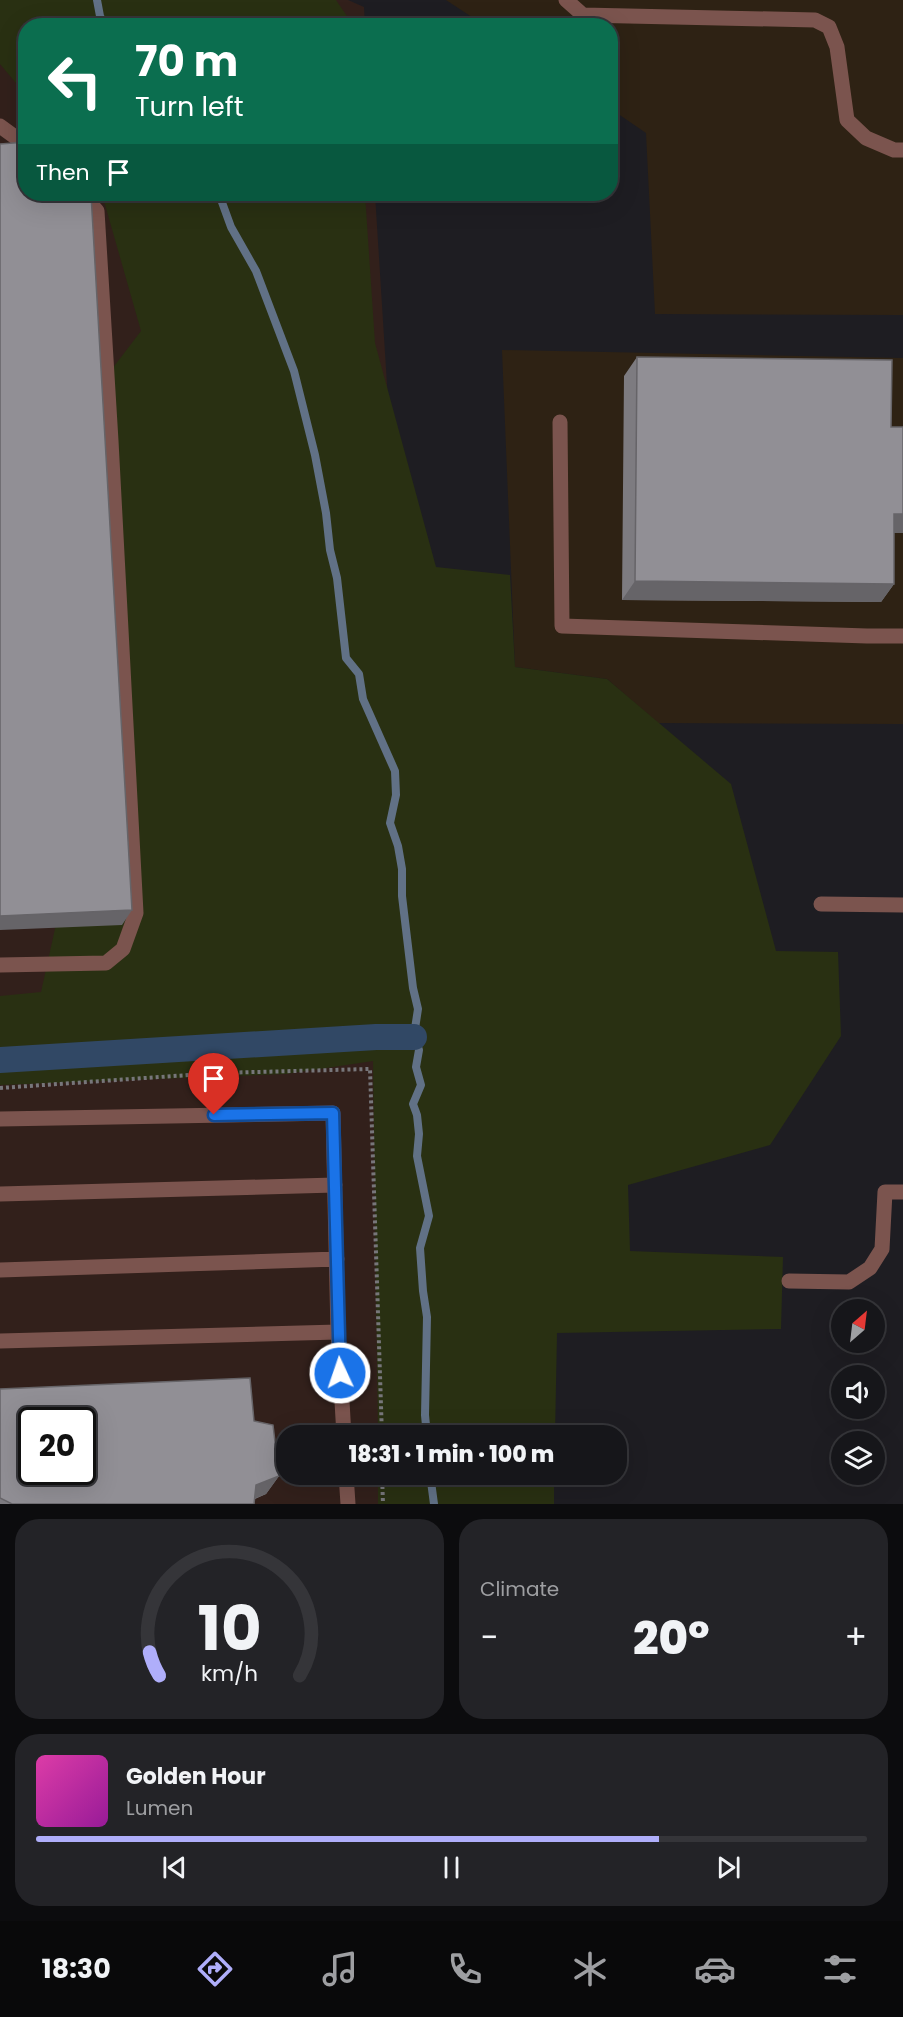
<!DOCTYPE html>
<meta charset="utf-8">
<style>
:root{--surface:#16161a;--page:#232327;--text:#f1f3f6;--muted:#9e9fa2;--line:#353539;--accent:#afaefa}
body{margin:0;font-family:Poppins,sans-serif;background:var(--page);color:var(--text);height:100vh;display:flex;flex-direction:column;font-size:22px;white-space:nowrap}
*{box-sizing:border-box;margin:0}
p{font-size:20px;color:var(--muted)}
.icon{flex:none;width:33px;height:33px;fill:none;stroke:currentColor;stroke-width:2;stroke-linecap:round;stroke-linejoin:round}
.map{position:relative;height:1504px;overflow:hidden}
.side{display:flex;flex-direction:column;gap:15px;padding:15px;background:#0c0c0e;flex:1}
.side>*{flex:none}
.top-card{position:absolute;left:18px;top:18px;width:600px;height:183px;border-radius:24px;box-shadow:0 6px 24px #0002,0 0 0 2px var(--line);background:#0b6e4f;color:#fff;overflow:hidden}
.needle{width:39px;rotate:28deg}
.tools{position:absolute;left:831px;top:1299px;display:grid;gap:12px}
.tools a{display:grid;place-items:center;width:54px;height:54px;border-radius:50%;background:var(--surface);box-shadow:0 6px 24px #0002,0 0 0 2px var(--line);font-size:30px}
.speed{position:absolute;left:18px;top:1407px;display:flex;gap:12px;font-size:30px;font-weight:700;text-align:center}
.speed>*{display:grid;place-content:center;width:78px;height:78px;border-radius:50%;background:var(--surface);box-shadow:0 6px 24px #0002,0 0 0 2px var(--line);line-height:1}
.speed .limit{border:3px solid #111;border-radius:9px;background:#fff;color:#111}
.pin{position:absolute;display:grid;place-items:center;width:51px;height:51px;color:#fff;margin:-62px -26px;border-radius:50% 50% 50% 0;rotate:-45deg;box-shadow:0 0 6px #0007}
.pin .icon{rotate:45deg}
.me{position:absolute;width:66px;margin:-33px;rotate:357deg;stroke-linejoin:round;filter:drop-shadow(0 0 4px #0008)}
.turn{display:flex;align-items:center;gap:21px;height:126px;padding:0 18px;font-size:27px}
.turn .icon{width:78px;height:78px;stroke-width:2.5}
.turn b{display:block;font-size:42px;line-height:51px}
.then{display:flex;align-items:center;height:57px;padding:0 18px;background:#0003;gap:12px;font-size:22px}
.big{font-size:45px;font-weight:800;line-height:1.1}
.side .card{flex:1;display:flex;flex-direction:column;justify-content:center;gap:9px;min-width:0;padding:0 21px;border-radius:24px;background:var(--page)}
.side .dial{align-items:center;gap:0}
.dial svg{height:156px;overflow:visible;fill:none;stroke:var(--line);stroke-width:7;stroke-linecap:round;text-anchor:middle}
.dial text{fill:var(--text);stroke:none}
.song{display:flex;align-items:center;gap:18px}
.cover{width:72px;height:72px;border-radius:9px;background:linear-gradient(135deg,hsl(320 70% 55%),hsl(300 70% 35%))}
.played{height:6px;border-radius:3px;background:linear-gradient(90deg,var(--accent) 75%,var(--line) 75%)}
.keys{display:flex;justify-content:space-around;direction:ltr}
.heat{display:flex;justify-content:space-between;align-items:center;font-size:33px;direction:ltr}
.side .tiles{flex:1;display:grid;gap:15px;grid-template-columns:1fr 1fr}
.card:last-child{grid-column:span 2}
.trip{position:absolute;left:276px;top:1425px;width:351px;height:60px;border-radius:24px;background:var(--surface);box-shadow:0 6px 24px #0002,0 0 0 2px var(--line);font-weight:800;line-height:60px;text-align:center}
.dock{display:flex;height:96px;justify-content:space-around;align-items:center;background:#09090a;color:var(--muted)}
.dock .icon{width:42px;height:42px}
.dock .on{color:var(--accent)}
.dock b{font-size:27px;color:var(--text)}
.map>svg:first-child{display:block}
.commercial{fill:#32201b;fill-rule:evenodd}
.industrial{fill:#2e2214}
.green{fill:#293012}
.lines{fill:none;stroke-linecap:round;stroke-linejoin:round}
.stream{stroke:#617186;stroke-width:8}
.canal{stroke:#314865;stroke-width:26}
.path{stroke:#77767a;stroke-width:4;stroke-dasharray:3 3;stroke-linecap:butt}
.minor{stroke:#7b544e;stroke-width:15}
.wall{fill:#7d7b80}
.shaded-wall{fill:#666468}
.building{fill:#918f95;stroke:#666468;stroke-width:1.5;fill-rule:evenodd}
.route-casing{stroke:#114b97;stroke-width:15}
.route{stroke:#1a73e8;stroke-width:10}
</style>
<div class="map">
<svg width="903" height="1504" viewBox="0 0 903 1504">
<rect width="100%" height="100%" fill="#1e1d22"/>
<path class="commercial" d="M 0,0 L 348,0 L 364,7 L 365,25 L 26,26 L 26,194 L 375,194 L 408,717 L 430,1435 L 286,1436 L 286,1474 L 431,1475 L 432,1504 L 0,1504 ZM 32,1420 L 82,1420 L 82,1472 L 32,1472 Z"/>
<path class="industrial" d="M 446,0 L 903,0 L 903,315 L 655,314 L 646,133 L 611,109 L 610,26 L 484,25 Z
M 502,350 L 903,358 L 903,724 L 658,723 L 607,679 L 515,667 Z"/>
<path class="green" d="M 0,0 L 336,0 L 353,25 L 26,26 L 25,94 L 0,64 Z
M 102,194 L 365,194 L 375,343 L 436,567 L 510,575 L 515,667 L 607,679 L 731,784 L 776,951 L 838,952 L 841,1036 L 770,1145 L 628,1185 L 630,1251 L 783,1257 L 781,1329 L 557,1333 L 555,1435 L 378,1435 L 373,1061 L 286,1074 L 0,1085 L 0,996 L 41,992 L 93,757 L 73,420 L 141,331 Z
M 378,1475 L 554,1475 L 554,1504 L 378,1504 Z"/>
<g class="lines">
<path class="stream" d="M 97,0 L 100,16 L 105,26
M 219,194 L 231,227 L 256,271 L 294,371 L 315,455 L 326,513 L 330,550 L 337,578 L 346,658 L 359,674 L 363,699 L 395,771 L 396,795 L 390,823 L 398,846 L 402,869 L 402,896 L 413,988 L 418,1009 L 414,1035 L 419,1050 L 416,1067 L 421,1085 L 413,1104 L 417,1115 L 419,1134 L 417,1156 L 429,1216 L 420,1248 L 423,1291 L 427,1317 L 425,1415 L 427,1436
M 430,1474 L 434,1504"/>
<path class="canal" d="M 0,1060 L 376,1037 L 414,1037"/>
<path class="path" d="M 0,1088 L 218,1073 L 370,1069 L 382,1436
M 382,1474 L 383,1504"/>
<path class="minor" d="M 566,0 L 583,15 L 815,20 L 829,27 L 837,47 L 847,120 L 866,138 L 894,150 L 903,150
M 0,126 L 26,145
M 560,422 L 562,626 L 867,636 L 903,636
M 821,904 L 903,905
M 0,965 L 106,963 L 123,949 L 136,913 L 111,441 L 97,211 L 82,194
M 0,1119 L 333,1113 L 338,1332
M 0,1194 L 335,1185
M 0,1270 L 337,1259
M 789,1281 L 849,1282 L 870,1268 L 882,1249 L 885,1192 L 903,1192
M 0,1341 L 338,1332 L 344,1436
M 346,1474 L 348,1504"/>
</g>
<path class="wall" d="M 637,357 L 891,427 L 894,533 L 894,584 L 881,602 L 622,600 L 624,376 Z
M 0,1389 L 254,1421 L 279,1476 L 266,1494 L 255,1499 L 254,1504 L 0,1504 Z"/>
<path class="shaded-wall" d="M 894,514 L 903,514 L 903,533 L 881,533 Z
M 635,581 L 894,584 L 881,602 L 622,600 Z
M 132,910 L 122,925 L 0,930 L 0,916 Z
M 279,1476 L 266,1494 L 243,1503 L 256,1485 Z"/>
<path class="building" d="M 26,142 L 26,194 L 91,194 L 132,910 L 0,916 L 0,144 Z
M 637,357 L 892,360 L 891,427 L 903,427 L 903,514 L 894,514 L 894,584 L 635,581 Z
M 250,1378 L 254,1421 L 273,1425 L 279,1476 L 256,1485 L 254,1504 L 12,1504 L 0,1498 L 0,1389 ZM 32,1420 L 82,1420 L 82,1472 L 32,1472 Z"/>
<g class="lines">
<defs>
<path id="route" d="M 214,1115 L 333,1113 L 340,1373"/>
</defs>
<use href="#route" class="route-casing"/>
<use href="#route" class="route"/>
</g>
</svg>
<div class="tools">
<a><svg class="needle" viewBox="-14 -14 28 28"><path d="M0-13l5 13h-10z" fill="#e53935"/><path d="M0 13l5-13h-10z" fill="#9e9fa2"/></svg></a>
<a><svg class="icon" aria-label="sound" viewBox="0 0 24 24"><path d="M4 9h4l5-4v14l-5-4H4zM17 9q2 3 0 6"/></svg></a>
<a><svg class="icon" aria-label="layers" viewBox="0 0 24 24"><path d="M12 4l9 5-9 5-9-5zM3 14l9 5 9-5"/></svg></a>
</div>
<div class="speed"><div class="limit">20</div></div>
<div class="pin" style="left:214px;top:1115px;background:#d93025"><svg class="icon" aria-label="arrive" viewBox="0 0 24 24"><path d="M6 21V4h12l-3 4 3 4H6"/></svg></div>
<svg class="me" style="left:340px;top:1373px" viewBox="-20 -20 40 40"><circle r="17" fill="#1a73e8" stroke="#fff" stroke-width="3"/><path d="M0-11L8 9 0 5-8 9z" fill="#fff"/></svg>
<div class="trip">18:31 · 1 min · 100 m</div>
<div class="top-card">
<div class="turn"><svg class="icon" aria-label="left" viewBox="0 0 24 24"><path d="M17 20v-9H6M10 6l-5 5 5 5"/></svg><div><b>70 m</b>Turn left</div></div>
<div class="then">Then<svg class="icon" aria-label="arrive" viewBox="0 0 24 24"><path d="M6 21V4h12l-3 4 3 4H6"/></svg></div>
</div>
</div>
<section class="side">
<div class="tiles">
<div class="card dial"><svg viewBox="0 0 100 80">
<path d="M14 69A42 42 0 1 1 86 69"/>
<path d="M14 69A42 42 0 0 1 9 57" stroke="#afaefa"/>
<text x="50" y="56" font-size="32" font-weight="700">10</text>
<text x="50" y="72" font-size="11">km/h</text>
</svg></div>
<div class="card"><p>Climate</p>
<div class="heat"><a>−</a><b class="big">20°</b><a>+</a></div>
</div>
<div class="card">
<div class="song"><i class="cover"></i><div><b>Golden Hour</b><p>Lumen</p></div></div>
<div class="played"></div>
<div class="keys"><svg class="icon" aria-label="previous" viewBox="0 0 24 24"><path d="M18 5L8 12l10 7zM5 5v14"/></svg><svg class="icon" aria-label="pause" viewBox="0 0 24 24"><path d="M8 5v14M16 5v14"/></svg><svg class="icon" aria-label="next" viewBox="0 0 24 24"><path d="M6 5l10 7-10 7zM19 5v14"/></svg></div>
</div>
</div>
</section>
<nav class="dock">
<b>18:30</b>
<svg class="icon on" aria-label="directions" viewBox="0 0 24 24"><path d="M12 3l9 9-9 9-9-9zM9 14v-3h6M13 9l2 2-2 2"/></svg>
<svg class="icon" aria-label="music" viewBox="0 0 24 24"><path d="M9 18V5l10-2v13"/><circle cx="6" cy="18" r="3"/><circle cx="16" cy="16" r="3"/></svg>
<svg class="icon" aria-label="phone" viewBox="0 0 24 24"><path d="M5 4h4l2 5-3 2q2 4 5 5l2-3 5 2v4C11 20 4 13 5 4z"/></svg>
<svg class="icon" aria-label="climate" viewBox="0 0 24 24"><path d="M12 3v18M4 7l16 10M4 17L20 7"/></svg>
<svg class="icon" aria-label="car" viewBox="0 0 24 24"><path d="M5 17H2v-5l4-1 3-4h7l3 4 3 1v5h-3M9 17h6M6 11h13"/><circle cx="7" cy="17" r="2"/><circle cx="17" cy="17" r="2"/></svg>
<svg class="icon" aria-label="filters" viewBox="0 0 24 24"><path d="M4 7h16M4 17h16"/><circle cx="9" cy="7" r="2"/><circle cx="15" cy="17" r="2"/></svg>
</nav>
